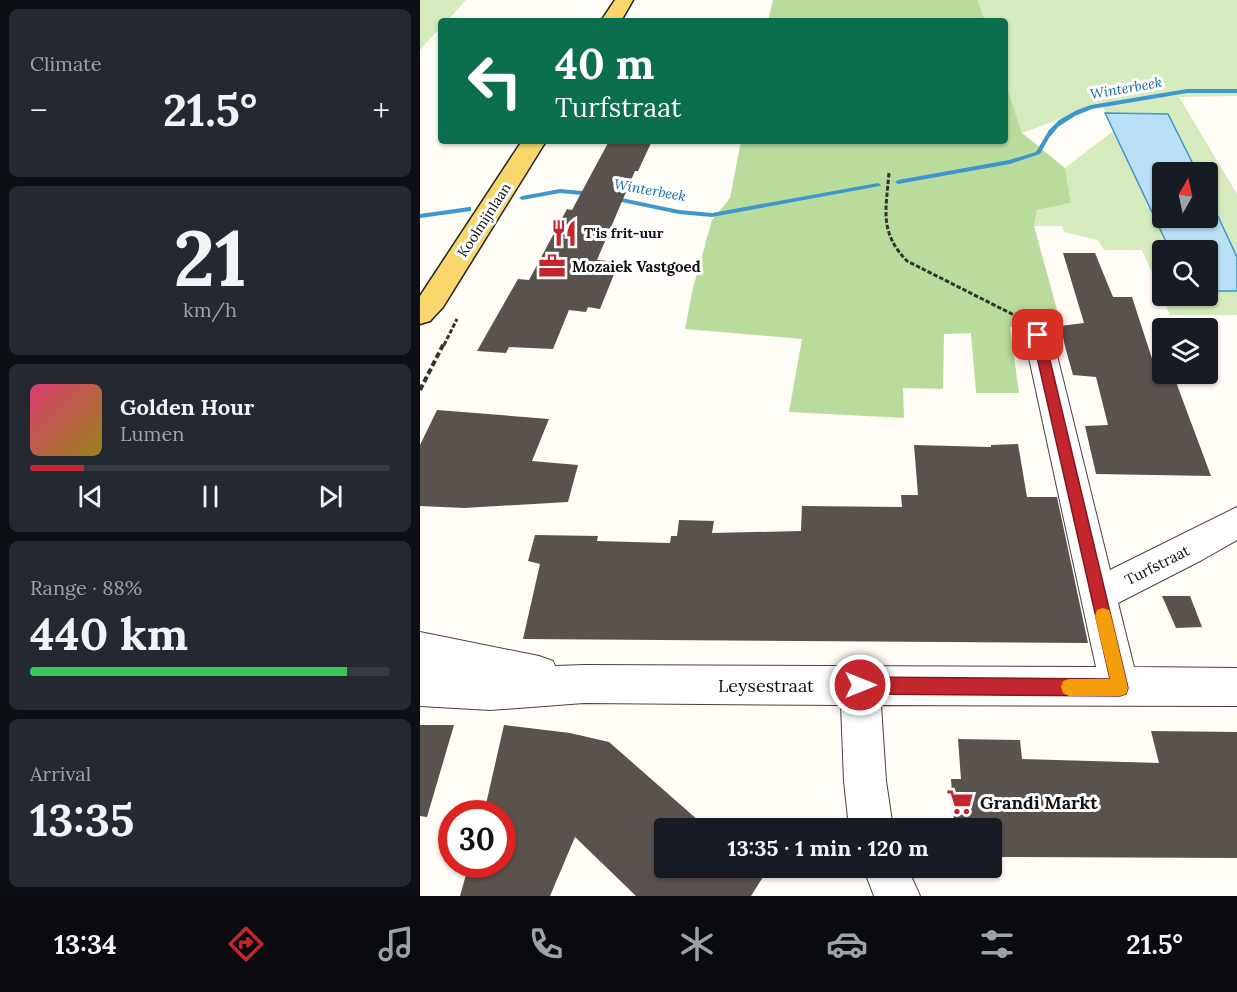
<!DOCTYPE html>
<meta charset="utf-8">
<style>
:root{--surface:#171b24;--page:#242831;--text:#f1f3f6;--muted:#9ea1a6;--line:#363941;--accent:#c4262e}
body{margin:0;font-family:Lora,serif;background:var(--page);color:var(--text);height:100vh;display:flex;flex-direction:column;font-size:22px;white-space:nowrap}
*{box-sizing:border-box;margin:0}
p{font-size:20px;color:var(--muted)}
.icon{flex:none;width:33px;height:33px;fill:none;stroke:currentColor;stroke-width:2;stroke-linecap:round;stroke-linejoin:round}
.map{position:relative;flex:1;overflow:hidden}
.details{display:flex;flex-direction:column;gap:9px;padding:9px;background:#0d0f14;width:420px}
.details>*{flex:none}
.hud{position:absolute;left:18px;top:18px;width:570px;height:126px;border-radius:6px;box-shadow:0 2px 4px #0004;background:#0b6e4f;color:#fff;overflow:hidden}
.needle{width:39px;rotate:9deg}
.fabs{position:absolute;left:732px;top:162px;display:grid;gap:12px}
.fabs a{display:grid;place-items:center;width:66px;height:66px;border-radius:6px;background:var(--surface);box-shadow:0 2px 4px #0004;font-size:30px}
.speed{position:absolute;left:18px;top:800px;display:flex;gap:12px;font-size:30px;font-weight:700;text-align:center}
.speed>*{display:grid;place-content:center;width:78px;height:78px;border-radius:50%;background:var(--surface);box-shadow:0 2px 4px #0004;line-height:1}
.speed .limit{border:9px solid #d22;background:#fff;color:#111}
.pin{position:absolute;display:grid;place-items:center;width:51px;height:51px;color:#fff;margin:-26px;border-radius:12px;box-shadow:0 3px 9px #0006}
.me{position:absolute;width:66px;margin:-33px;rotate:90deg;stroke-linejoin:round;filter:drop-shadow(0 0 4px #0008)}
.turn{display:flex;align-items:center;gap:21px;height:126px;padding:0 18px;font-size:27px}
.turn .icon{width:78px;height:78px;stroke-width:2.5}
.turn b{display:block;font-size:42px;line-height:51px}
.big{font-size:45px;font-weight:700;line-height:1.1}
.details .widget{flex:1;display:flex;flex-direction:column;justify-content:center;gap:9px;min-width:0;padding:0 21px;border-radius:9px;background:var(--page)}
.details .dial{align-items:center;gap:0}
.dial b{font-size:78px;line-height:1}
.song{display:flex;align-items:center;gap:18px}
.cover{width:72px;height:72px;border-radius:9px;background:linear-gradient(135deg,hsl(340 70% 55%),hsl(50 70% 35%))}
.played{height:6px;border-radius:3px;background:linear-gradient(90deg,var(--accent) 15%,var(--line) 15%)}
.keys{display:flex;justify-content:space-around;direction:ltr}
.heat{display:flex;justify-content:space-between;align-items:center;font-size:33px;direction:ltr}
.charge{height:9px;border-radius:4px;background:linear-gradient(90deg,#34c759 88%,var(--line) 0)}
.trip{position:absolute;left:234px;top:818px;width:348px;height:60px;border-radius:6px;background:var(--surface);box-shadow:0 2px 4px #0004;font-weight:700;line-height:60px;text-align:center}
.tabs{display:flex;height:96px;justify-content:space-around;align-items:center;background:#090b0e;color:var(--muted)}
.tabs .icon{width:42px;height:42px}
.tabs .current{color:var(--accent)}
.tabs b{font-size:27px;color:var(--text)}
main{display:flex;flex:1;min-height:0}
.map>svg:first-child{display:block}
.green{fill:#d5ebbd}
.forest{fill:#b9dc9c}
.water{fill:#b9e0f7;stroke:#3f96cf;stroke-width:1.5}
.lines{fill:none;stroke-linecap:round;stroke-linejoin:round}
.stream{fill:#3f96cf;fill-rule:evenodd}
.building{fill:#5a524d}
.minor-casing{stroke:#444;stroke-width:2}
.primary-casing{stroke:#222;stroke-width:3}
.path-far1{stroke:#333;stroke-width:3;stroke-dasharray:4.5 2;stroke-linecap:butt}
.path{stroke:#333;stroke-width:4;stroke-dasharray:6 3;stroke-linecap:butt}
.minor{fill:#fff;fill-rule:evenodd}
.primary{fill:#f9d66b;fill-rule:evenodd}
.route{fill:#c4262e;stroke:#7f191e;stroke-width:1.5}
.slow{fill:#f59e0b}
.labels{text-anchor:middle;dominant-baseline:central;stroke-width:6;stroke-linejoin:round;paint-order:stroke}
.far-water-label{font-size:14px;font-style:italic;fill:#1768a6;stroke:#fff}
.far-street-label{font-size:14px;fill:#111;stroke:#fff}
.far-poi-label{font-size:14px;font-weight:bold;fill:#111;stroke:#fff;text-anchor:start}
.poi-label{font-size:15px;font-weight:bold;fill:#111;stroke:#fff;text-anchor:start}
.street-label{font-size:15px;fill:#111;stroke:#fff}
.near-street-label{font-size:18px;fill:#111;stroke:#fff}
.near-poi-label{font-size:18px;font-weight:bold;fill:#111;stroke:#fff;text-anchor:start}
</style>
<main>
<section class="details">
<div class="widget"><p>Climate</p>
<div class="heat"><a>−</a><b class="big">21.5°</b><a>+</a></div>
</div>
<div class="widget dial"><b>21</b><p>km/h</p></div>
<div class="widget">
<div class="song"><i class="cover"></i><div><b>Golden Hour</b><p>Lumen</p></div></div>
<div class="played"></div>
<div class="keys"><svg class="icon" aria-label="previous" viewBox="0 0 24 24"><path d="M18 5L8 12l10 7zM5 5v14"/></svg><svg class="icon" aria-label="pause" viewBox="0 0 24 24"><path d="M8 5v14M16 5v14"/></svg><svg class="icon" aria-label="next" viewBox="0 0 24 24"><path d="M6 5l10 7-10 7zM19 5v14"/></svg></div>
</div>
<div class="widget"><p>Range · 88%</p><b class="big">440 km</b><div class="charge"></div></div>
<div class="widget"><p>Arrival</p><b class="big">13:35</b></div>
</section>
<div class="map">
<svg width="817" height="896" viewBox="0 0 817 896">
<rect width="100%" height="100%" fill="#fffdf5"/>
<path class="green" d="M 0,0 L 46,0 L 27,21 L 21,21 L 21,27 L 0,50 Z
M 558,0 L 817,0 L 817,96 L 759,97 L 817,194 L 817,257 L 788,195 L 788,172 L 777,172 L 748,114 L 685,113 L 683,103 L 602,133 L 585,81 L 585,21 L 565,21 Z
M 693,131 L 750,250 L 742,250 L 742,296 L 788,296 L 788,291 L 817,291 L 817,315 L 750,315 L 722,250 L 684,250 L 678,240 L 644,232 L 642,226 L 614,226 L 617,210 L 651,203 L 645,168 Z"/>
<path class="forest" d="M 353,0 L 558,0 L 565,21 L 348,21 Z
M 585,81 L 602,133 L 645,168 L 651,203 L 617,210 L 614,226 L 641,324 L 590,327 L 599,393 L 556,393 L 551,333 L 524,334 L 523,389 L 483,388 L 484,418 L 369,412 L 382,339 L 265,329 L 273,288 L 292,220 L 310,198 L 321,141 L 585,141 Z"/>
<path class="water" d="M 685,113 L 748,114 L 777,172 L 742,172 L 742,218 L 788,218 L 788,195 L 817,257 L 817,291 L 788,291 L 788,250 L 750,250 Z"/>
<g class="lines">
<path class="stream" d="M 767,89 L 817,89 L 817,93 L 767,93 L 672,109 L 655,116 L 638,127 L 629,138 L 620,154 L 590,164 L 478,184 L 475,182 L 478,180 L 589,160 L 616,152 L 629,130 L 639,120 L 657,110 L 671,105 Z
M 458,183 L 461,185 L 460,186 L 292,217 L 259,214 L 192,200 L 189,198 L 192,196 L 259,210 L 292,213 Z
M 140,189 L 173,192 L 176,194 L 173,196 L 140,193 L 102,200 L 99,198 L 102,196 Z
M 49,207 L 51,207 L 51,211 L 0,218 L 0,214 Z"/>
</g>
<path class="building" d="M 189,141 L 232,141 L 218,171 L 215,171 L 177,260 L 199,262 L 180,309 L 168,307 L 166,312 L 149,310 L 133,349 L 89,347 L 86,353 L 57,351 L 98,279 L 109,280 L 147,209 L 152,210 Z
M 643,253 L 675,253 L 693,297 L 712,297 L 737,374 L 753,374 L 791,476 L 676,474 L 665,426 L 688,425 L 676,377 L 653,375 L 646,350 L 640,326 L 664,323 Z
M 17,410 L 129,419 L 112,461 L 158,465 L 148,502 L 44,508 L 0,506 L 0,445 Z
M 598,444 L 607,497 L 637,497 L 668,643 L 103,639 L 120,564 L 108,561 L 115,535 L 178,536 L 177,541 L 250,543 L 251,536 L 257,536 L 259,520 L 294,521 L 292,533 L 381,531 L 382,506 L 482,507 L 481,495 L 498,495 L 494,445 L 571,447 L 571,445 Z
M 742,596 L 770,596 L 782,627 L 756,628 Z
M 0,725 L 34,725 L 7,817 L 0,816 Z
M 84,725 L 150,733 L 189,742 L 287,828 L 244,828 L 244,867 L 332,867 L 343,877 L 331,896 L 216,896 L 155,837 L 130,896 L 40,896 L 49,864 L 82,864 L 82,813 L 64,813 Z
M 731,731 L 817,732 L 817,858 L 572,857 L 572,828 L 548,828 L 547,821 L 534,822 L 531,779 L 541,779 L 538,739 L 600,740 L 602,759 L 739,763 Z"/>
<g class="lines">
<defs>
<path id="minor" d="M 618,325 L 628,328 L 632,335 L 690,570 L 817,507 L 817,540 L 782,560 L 698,603 L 714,667 L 817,668 L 817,706 L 461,705 L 466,781 L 473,828 L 429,828 L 424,781 L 421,705 L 164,703 L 70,710 L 0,706 L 0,632 L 119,656 L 133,661 L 135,666 L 164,665 L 676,667 L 604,335 L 608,328 Z
M 443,867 L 487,867 L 500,896 L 454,896 Z"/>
<path id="primary" d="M 195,0 L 213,0 L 201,21 L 181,21 Z
M 102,141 L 126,141 L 23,307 L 10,321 L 0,324 L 0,296 Z"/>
</defs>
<use href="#minor" class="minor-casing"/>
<use href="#primary" class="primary-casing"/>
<path class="path-far1" d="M 469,173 C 466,210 459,232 487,261 L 600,318
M 24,345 L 37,319"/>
<path class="path" d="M 0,390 L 24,343"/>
<use href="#minor" class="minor"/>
<use href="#primary" class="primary"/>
</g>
<path class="route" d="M 618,330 L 624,335 L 708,688 L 706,694 L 700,696 L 440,694 L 434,691 L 431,685 L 434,679 L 440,677 L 690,679 L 612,335 Z"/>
<path class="slow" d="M 683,608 L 689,610 L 691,616 L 708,688 L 706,694 L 700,696 L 649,696 L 643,693 L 641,687 L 643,681 L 649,679 L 690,679 L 675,616 L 677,610 Z"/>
<defs>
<symbol id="restaurant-bare" viewBox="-9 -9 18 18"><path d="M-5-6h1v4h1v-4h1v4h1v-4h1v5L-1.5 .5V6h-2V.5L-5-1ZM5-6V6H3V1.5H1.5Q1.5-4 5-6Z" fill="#c4262e" stroke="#fff" stroke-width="2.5" paint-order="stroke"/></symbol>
<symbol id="office-bare" viewBox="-9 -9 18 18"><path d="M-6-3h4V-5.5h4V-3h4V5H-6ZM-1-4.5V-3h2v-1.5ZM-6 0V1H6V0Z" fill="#c4262e" stroke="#fff" stroke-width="2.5" paint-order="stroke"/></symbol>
<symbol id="supermarket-bare" viewBox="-9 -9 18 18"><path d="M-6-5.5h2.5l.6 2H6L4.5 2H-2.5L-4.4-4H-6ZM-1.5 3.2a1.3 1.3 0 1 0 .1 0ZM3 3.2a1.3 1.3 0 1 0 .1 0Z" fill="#c4262e" stroke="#fff" stroke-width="2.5" paint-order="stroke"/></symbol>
</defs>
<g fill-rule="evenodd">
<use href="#restaurant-bare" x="125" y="214" width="38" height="38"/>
<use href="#office-bare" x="113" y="247" width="38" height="38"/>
<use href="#supermarket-bare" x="521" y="783" width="38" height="38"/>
</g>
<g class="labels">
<g class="far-water-label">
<text transform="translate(706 88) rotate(-10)">Winterbeek</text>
<text transform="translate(230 190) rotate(10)">Winterbeek</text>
</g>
<g class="far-street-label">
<text transform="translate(64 220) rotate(-57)">Koolmijnlaan</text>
</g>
<g class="far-poi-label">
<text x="164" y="233">T'is frit-uur</text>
</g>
<g class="poi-label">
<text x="152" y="266">Mozaiek Vastgoed</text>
</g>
<g class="street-label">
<text transform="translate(737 565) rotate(-27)">Turfstraat</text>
</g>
<g class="near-street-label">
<text x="346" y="685">Leysestraat</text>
</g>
<g class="near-poi-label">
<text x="560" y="802">Grandi Markt</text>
</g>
</g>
</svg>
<div class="fabs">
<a><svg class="needle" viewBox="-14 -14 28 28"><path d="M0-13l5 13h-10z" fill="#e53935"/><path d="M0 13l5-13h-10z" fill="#9ea1a6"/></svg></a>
<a><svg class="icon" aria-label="search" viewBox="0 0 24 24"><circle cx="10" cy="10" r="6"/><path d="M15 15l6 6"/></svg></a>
<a><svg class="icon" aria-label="layers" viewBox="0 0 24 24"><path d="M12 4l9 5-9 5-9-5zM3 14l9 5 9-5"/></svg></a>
</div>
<div class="speed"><div class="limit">30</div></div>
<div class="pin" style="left:618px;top:335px;background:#d93025"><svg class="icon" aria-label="arrive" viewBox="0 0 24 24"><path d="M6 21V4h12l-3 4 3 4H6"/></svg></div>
<svg class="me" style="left:440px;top:685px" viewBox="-20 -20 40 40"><circle r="17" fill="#c4262e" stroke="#fff" stroke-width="3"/><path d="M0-11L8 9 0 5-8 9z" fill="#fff"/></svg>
<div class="trip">13:35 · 1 min · 120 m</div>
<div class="hud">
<div class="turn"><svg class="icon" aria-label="left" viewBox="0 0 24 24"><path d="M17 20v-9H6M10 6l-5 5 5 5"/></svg><div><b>40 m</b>Turfstraat</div></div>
</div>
</div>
</main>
<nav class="tabs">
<b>13:34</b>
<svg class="icon current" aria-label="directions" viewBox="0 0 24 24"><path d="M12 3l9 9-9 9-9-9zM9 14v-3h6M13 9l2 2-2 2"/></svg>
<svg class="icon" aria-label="music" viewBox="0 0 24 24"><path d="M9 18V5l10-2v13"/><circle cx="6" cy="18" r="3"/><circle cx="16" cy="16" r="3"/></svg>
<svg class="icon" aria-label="phone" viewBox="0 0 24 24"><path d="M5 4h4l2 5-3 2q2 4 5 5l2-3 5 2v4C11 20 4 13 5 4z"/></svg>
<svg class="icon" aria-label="climate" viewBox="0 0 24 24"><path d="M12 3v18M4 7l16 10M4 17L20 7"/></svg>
<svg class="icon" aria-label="car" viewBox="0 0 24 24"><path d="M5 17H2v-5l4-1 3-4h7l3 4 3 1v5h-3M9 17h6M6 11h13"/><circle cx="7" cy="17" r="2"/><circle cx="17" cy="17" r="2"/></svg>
<svg class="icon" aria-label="filters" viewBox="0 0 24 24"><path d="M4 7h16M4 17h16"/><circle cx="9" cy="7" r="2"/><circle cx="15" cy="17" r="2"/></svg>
<b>21.5°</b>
</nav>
